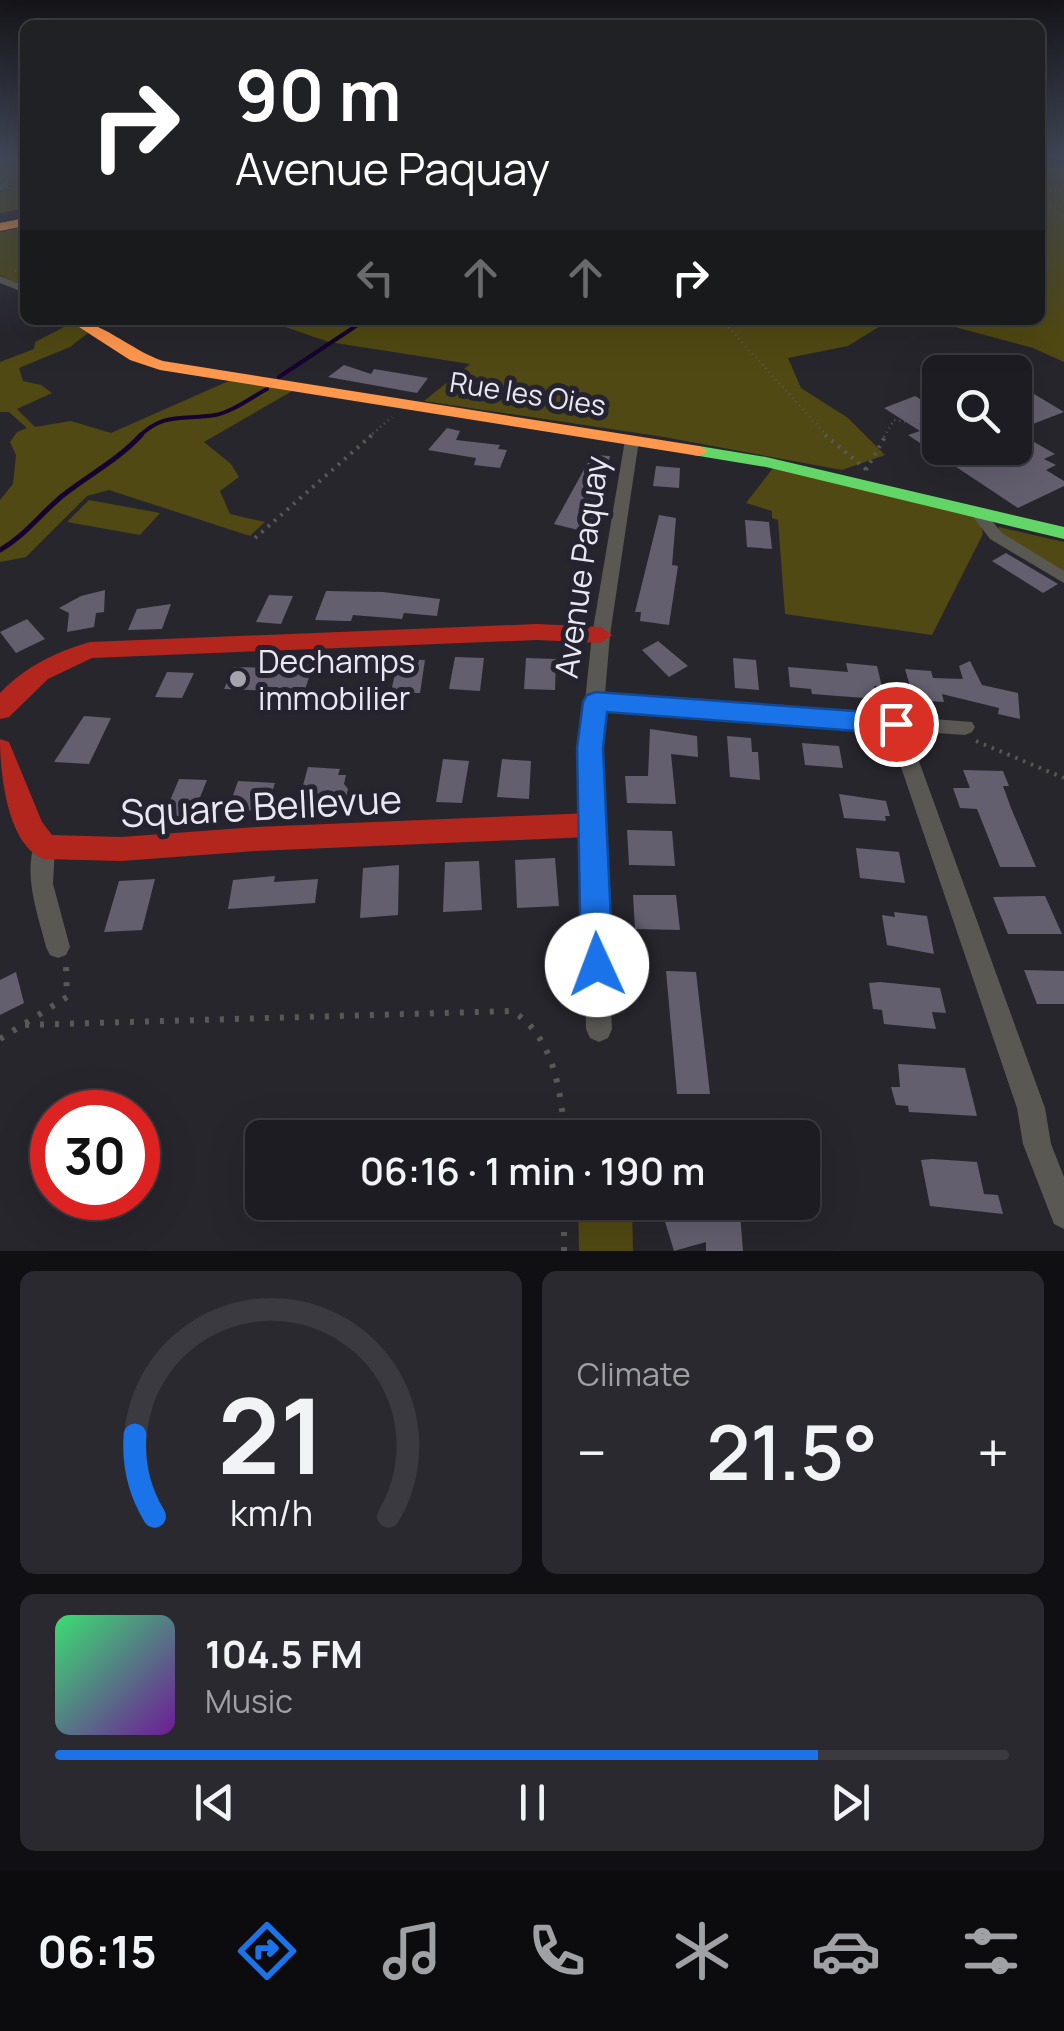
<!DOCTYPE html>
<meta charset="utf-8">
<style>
:root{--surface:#1d1c22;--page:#2a292f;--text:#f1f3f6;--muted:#a0a1a5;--line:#3b3a40;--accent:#1a73e8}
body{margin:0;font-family:Manrope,sans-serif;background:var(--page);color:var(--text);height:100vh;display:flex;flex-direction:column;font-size:38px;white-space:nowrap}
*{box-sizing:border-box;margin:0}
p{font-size:32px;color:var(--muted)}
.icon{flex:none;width:55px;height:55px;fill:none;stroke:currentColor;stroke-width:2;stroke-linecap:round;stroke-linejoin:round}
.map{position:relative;height:1251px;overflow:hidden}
.details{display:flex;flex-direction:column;gap:20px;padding:20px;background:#100f13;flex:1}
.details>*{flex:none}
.guide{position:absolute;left:20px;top:20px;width:1025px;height:305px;border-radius:15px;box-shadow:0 10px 40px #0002,0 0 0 2px var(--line);background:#202124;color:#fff;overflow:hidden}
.tools{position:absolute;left:922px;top:355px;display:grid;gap:20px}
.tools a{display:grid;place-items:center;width:110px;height:110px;border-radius:15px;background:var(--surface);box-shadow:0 10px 40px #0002,0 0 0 2px var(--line);font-size:50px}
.speed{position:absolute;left:30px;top:1090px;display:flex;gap:20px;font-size:50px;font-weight:700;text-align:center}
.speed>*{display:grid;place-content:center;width:130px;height:130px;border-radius:50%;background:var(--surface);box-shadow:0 10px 40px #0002,0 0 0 2px var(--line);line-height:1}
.speed .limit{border:15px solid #d22;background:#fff;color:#111}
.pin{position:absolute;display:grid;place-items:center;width:85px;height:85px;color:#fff;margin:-42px;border:5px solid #fff;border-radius:50%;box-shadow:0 2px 10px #0007}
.me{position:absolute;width:110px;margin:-55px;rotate:358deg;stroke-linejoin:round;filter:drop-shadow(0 0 8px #0008)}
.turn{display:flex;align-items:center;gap:35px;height:210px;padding:0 50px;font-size:45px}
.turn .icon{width:130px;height:130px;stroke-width:2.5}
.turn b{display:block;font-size:70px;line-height:85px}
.lanes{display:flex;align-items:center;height:95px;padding:0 50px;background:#0003;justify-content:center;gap:50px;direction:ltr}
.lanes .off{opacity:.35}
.big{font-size:75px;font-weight:600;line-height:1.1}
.details .card{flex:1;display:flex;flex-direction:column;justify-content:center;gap:15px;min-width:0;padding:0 35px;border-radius:15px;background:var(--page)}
.details .dial{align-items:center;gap:0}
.dial svg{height:260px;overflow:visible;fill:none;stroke:var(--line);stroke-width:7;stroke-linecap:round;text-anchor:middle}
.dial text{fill:var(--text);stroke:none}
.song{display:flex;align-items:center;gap:30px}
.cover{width:120px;height:120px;border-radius:15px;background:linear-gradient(135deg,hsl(140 70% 55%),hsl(280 70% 35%))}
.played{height:10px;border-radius:5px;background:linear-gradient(90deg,var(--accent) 80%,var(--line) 80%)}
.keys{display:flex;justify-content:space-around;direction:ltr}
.heat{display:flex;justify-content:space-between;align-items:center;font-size:55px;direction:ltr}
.details .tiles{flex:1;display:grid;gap:20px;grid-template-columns:1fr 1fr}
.card:last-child{grid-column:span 2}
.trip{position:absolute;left:245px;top:1120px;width:575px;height:100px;border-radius:15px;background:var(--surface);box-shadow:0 10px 40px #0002,0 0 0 2px var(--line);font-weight:600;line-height:100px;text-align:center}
.tab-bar{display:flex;height:160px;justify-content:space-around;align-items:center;background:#0c0b0e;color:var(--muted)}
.tab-bar .icon{width:70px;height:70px}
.tab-bar .selected{color:var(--accent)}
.tab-bar b{font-size:45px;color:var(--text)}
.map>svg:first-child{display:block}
.green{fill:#504913}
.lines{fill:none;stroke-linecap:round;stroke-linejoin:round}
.stream-far1{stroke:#160331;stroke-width:4}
.stream{stroke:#160331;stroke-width:5}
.building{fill:#635f6f}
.path-far2{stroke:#595856;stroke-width:2.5;stroke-dasharray:1 4;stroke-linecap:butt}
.path-far1{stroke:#595856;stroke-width:4;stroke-dasharray:2.5 6;stroke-linecap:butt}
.path{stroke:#595856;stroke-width:6;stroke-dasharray:4 11;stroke-linecap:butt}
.street{fill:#595853;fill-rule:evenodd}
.fast{fill:#63d668;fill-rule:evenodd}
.slow{fill:#ff974d;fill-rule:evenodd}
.jam{fill:#b3261e;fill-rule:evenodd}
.route{fill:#1a73e8;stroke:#114b97;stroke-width:2.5}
.poi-dot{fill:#a5a3ac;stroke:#262330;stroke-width:4}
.labels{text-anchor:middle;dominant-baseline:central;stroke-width:10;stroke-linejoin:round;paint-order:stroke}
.far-street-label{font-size:28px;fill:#e9e7f1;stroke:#262330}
.street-label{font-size:32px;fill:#e9e7f1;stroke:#262330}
.poi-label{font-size:32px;fill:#e9e7f1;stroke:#262330;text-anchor:start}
.near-street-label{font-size:38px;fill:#e9e7f1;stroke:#262330}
</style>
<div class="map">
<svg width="1064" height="1251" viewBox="0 0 1064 1251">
<rect width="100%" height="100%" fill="#27262d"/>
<path class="green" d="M 0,158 L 25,158 L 25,208 L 0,213 L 0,192 L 13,185 L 0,186 Z
M 1049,164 L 1064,166 L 1064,362 L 1033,348 L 929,320 L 1040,320 L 1040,169 Z
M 25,227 L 25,287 L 0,275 L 0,232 Z
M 265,320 L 890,320 L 848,346 L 788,358 L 801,388 L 848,418 L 885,455 L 842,470 L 664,437 L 424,401 L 470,364 L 329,342 Z
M 72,323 L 88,333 L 70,347 L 19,368 L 23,381 L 41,385 L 52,393 L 17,409 L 35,427 L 71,421 L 111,433 L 231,380 L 294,390 L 204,442 L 231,464 L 239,477 L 220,491 L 230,514 L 265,522 L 250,536 L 109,490 L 87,496 L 26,557 L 0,562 L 0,500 L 13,484 L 16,455 L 10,442 L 17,432 L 27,428 L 9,412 L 0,412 L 0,362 L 34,349 L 35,342 Z
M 773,468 L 979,518 L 983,534 L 932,635 L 785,614 L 778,520 L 772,518 L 772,511 L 746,503 Z
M 89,500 L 160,513 L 140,535 L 67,522 Z
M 999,527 L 1064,542 L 1064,574 L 997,532 Z
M 578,1203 L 632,1203 L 633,1251 L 579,1251 Z"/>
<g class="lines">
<path class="stream-far1" d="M 279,377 L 365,320
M 139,437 C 162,412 185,420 215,415 C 232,412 252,397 267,389"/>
<path class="stream" d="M 0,550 C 27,535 42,511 66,493 C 92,473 119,459 141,435"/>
</g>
<path class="building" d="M 344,365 L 371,374 L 374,369 L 428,378 L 417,393 L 328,377 Z
M 1029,391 L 1064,412 L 1015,431 L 1015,396 Z
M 915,396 L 940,411 L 940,448 L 1015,448 L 1015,431 L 1055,454 L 1044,459 L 1056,465 L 1046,470 L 1064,481 L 1064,486 L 1018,508 L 908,435 L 920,431 L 884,408 Z
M 447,428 L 460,431 L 456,440 L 500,445 L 498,449 L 507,450 L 500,468 L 474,465 L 476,458 L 428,450 Z
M 592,455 L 610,456 L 604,489 L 590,517 L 594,518 L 586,532 L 554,524 Z
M 656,466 L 680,468 L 679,488 L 653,486 Z
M 659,515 L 676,518 L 672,565 L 678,566 L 669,625 L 640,621 L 641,612 L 635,612 Z
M 745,520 L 769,522 L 772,549 L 747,547 Z
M 1006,553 L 1058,584 L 1043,593 L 992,561 Z
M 105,590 L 104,612 L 96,613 L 94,627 L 67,632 L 69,613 L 59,608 L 81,596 Z
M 326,591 L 383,592 L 440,599 L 437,616 L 404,613 L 402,619 L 353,615 L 351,621 L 345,621 L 315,620 Z
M 269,595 L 293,596 L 281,624 L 256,622 Z
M 171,604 L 162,629 L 128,630 L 137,609 Z
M 27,619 L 45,639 L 16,653 L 0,632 Z
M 658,641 L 688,666 L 669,677 L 642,650 Z
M 455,657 L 484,658 L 480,691 L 449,689 Z
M 526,658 L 556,659 L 555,690 L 524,689 Z
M 733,658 L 756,660 L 759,690 L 735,688 Z
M 398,659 L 425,660 L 420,693 L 409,693 L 408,698 L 390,697 Z
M 970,661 L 982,685 L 1018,693 L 1020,719 L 998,714 L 999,708 L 942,694 L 944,702 L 914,700 L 905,669 L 931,671 L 933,678 L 963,679 L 959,666 Z
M 846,663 L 877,666 L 882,687 L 874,686 L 877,699 L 812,694 L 811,689 L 790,687 L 788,667 L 848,672 Z
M 285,664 L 313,665 L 302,699 L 272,697 L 274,691 L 224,689 L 234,667 L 283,668 Z
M 167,672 L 194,673 L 182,698 L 155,697 Z
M 84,716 L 111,718 L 89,764 L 54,762 Z
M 650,729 L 697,736 L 698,757 L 671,754 L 676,804 L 627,803 L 625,776 L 648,776 Z
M 727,736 L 751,738 L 752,752 L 758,752 L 760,780 L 730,777 Z
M 802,743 L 839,746 L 843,768 L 805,765 Z
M 443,759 L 469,761 L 462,803 L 436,802 Z
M 502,759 L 531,761 L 529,799 L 497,797 Z
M 308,767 L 340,769 L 338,775 L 346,775 L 344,784 L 348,789 L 343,809 L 297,807 Z
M 963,770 L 1003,771 L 1009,786 L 1003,786 L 1011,808 L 1036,867 L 1000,867 L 977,809 L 960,808 L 953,788 L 970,788 Z
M 179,779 L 207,780 L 192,817 L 164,815 Z
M 238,781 L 275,783 L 266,811 L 239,810 L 241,804 L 230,804 Z
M 839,794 L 886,801 L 890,816 L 885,816 L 886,821 L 844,818 Z
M 627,830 L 672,831 L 675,866 L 629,865 Z
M 856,848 L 899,852 L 905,883 L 860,878 Z
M 555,858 L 559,906 L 517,908 L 515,860 Z
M 479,861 L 482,910 L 443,912 L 445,862 Z
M 399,865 L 398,915 L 360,918 L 363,868 Z
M 275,876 L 274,882 L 318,879 L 315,903 L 228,909 L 233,880 Z
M 155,879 L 142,930 L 104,932 L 119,881 Z
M 633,895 L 676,895 L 680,930 L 635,929 Z
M 1045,896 L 1062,934 L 1008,934 L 993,897 Z
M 894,912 L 927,916 L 934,954 L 887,945 L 882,915 L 895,917 Z
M 1024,970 L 1064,971 L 1064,1004 L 1037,1004 Z
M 666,971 L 696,972 L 710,1094 L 677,1094 Z
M 16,972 L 24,1003 L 0,1015 L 0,980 Z
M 880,982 L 940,988 L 946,1013 L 932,1012 L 936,1029 L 884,1024 L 882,1010 L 873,1009 L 869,983 Z
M 898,1064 L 965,1068 L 977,1116 L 909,1112 L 908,1106 L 896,1105 L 891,1087 L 900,1087 Z
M 932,1159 L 977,1162 L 984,1194 L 998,1195 L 1003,1214 L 930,1206 L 921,1160 Z
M 659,1202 L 739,1202 L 743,1251 L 706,1251 L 706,1242 L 674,1251 Z"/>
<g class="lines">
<path class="path-far2" d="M 1040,188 L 1064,192
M 1040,203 L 1064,217
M 1045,203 L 1064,210
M 15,271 L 25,269
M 722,320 L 828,437
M 369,437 L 392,417
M 884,437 L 894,420 L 937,426"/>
<path class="path-far1" d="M 825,435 L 868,471
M 866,470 L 886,435
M 255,538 L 372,435
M 976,741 L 1064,778"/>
<path class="path" d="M 25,1025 L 512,1011 C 554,1036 561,1092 565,1138
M 0,1039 L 67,997 L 66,966
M 564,1202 L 564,1251"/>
<path class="street" d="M 6,182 L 9,187 L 0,191 L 0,185 Z
M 0,276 L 25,286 L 25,293 L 0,283 Z
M 632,436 L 639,440 L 610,635 L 605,694 L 972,722 L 975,727 L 972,732 L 965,735 L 908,731 L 1045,1108 L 1051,1144 L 1064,1177 L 1064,1229 L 1054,1224 L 1023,1144 L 1017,1108 L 888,729 L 603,709 L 600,748 L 612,1029 L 608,1038 L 599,1042 L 590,1038 L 586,1029 L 580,748 L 592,635 L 625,440 Z
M 978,508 L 983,510 L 1002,533 L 1064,571 L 1064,583 L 990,539 L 970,513 Z
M 44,837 L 52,840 L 55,847 L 53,884 L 70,947 L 66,955 L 58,958 L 50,955 L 46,947 C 38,914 22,874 36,840 Z"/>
<path class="fast" d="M 699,446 L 766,457 L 1064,527 L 1064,539 L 766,467 L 693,455 L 690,451 Z"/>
<path class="slow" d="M 25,218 L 25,226 L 0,231 L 0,223 Z
M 68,320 C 102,320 130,350 163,361 L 699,446 L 708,451 L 699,456 L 160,370 L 130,360 Z"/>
<path class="jam" d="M 537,624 L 601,627 L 612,635 L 601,643 L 537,640 L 92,658 L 48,679 L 9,717 L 0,719 L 0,693 C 25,667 55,652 90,642 Z
M 0,739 L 9,742 L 42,822 L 52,835 L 121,837 L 256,827 L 590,813 L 600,817 L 604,825 L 600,833 L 590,837 L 256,851 L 121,861 L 44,859 C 7,846 0,772 0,739 Z"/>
</g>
<linearGradient id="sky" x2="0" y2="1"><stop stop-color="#151519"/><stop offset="0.47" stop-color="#414757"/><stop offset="1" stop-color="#414757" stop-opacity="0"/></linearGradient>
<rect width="1064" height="333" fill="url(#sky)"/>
<path class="route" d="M 596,692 L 896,714 L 905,717 L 909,724 L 905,731 L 896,734 L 607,712 L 603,748 L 613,965 L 608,976 L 597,981 L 586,976 L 581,965 L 577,748 L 583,702 L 587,695 Z"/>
<circle class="poi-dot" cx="238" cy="679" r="10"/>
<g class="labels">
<g class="far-street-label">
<text transform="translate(528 393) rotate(9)">Rue les Oies</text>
</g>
<g class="street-label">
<text transform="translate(581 567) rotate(-82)">Avenue Paquay</text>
</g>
<g class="poi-label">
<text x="258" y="661">Dechamps<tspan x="258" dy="37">immobilier</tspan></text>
</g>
<g class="near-street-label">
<text transform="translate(261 805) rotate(-3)">Square Bellevue</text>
</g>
</g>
</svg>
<div class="tools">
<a><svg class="icon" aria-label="search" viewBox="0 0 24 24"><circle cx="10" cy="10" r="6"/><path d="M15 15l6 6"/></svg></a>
</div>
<div class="speed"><div class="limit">30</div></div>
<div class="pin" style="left:896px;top:724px;background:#d93025"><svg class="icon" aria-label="arrive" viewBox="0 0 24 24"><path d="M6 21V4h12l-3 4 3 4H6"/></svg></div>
<svg class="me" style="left:597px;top:965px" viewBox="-20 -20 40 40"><circle r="19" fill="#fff"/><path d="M0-13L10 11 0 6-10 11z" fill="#1a73e8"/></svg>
<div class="trip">06:16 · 1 min · 190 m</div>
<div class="guide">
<div class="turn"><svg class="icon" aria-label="right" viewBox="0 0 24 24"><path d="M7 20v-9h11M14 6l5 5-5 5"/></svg><div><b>90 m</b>Avenue Paquay</div></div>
<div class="lanes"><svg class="icon off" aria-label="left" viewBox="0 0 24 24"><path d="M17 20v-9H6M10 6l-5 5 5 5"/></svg><svg class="icon off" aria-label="ahead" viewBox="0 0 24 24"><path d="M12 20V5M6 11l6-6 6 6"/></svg><svg class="icon off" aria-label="ahead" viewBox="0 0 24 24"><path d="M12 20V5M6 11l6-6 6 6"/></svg><svg class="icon" aria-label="right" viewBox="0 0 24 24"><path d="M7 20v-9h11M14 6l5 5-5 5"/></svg></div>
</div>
</div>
<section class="details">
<div class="tiles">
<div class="card dial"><svg viewBox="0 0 100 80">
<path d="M14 69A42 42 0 1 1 86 69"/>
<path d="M14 69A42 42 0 0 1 8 44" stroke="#1a73e8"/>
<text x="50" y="56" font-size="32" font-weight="700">21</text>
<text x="50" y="72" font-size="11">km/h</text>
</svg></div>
<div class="card"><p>Climate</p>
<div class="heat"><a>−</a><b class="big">21.5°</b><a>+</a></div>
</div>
<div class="card">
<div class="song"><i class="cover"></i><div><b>104.5 FM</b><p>Music</p></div></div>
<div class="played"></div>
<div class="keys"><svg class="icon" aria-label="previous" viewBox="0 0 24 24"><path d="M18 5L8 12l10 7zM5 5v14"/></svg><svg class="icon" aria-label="pause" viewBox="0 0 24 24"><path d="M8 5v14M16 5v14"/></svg><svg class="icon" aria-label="next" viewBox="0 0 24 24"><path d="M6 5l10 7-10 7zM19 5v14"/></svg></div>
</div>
</div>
</section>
<nav class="tab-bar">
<b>06:15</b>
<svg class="icon selected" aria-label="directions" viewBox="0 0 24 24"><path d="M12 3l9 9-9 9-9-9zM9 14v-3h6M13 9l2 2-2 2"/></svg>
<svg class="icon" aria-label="music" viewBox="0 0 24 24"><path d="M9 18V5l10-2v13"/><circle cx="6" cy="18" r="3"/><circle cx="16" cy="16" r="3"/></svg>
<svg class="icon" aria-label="phone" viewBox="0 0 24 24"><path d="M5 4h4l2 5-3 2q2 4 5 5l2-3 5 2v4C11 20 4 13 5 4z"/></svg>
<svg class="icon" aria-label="climate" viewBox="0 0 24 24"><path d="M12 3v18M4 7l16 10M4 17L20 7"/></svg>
<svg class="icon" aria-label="car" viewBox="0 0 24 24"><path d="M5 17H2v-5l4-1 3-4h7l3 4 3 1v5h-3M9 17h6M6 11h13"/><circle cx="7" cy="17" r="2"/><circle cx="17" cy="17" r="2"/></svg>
<svg class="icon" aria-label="filters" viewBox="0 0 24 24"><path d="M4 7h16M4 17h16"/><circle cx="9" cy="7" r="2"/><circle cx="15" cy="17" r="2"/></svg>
</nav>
